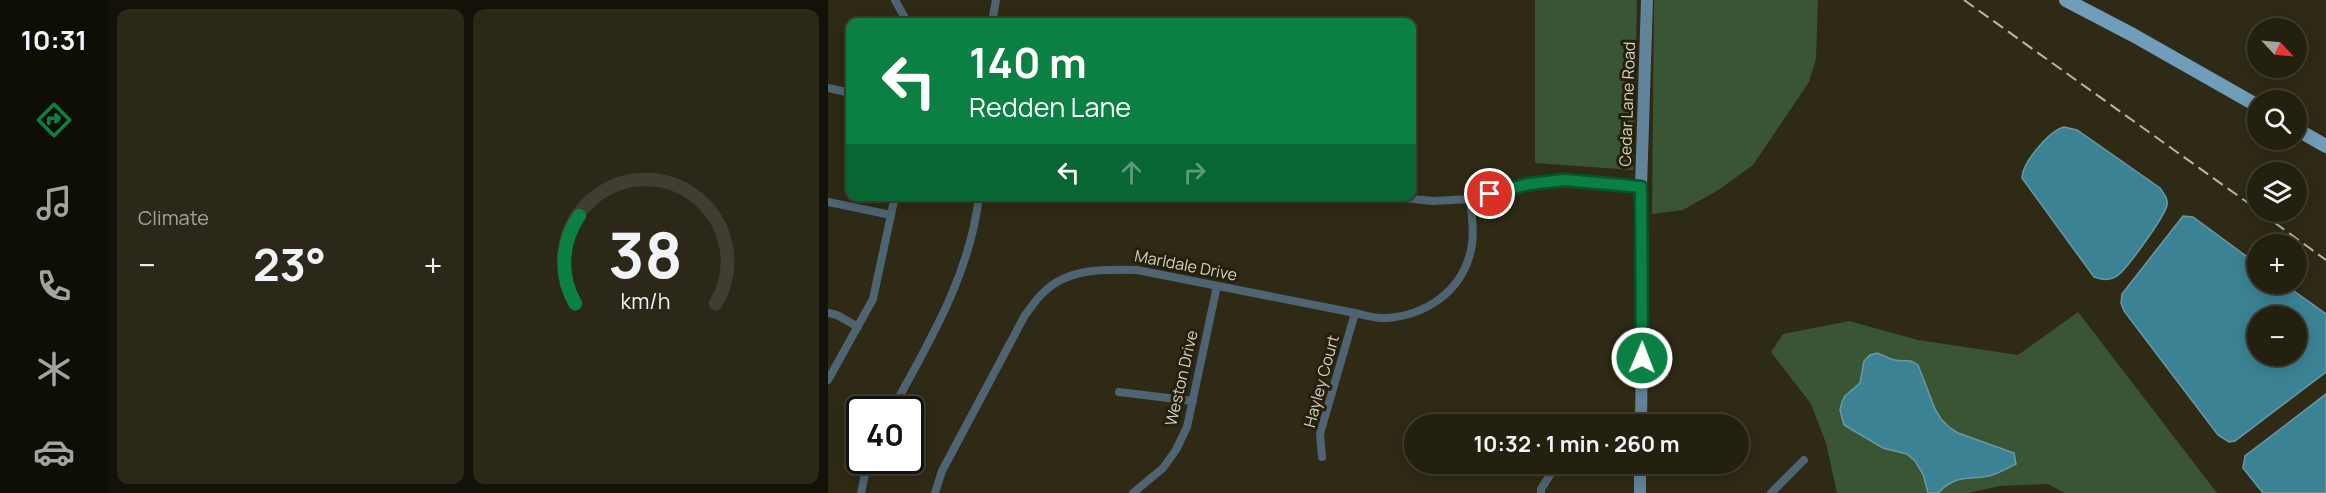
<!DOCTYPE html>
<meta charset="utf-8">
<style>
:root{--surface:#232010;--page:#2b2819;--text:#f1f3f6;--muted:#a3a39f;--line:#403e30;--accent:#0b8043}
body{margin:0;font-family:Manrope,sans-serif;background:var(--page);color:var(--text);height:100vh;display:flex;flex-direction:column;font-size:22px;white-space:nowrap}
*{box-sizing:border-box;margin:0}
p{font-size:20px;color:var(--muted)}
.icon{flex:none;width:33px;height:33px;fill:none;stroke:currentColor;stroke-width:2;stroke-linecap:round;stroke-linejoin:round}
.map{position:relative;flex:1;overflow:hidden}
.panel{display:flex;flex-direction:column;gap:9px;padding:9px;background:#131209;width:720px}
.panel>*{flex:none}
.top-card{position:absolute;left:18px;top:18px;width:570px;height:183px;border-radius:12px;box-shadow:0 3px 15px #0003,0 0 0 2px var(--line);background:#0b8043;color:#fff;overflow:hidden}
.needle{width:39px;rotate:116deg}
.controls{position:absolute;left:1419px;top:18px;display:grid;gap:12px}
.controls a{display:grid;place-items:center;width:60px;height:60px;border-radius:50%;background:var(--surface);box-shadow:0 3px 15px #0003,0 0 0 2px var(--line);font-size:30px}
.speed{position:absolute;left:18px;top:396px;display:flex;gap:12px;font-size:30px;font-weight:700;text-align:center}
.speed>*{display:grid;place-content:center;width:78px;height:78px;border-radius:50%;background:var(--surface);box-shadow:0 3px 15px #0003,0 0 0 2px var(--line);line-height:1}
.speed .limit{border:3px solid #111;border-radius:9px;background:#fff;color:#111}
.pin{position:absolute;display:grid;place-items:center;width:51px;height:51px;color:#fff;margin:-26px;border:3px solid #fff;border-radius:50%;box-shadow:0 2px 6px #0007}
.me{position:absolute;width:66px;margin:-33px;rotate:1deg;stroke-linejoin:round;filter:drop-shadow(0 0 4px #0008)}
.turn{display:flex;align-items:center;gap:21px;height:126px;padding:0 24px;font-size:27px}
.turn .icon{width:78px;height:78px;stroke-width:2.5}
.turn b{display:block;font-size:42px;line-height:51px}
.lanes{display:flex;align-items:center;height:57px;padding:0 24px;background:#0003;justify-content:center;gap:30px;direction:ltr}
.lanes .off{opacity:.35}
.big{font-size:45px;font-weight:700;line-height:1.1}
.panel .tile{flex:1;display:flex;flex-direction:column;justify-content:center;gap:9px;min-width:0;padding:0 21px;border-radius:12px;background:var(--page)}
.panel .dial{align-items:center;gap:0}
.dial svg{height:156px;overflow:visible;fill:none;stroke:var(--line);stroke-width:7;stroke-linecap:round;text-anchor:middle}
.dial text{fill:var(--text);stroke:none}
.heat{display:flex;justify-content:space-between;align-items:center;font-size:33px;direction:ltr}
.panel .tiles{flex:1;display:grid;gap:9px;grid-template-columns:repeat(2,1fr)}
.trip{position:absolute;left:576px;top:414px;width:345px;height:60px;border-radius:30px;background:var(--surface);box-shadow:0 3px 15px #0003,0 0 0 2px var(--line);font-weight:700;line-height:60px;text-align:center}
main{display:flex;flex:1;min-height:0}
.tabs{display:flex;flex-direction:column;width:108px;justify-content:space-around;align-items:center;background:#0e0d06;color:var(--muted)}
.tabs .icon{width:42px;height:42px}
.tabs .active{color:var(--accent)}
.tabs b{font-size:27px;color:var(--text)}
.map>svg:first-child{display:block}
.green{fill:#395534}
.water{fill:#3b8394;stroke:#699aa3;stroke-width:1.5;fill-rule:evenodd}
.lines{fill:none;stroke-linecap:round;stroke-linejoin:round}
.street{stroke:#4e6472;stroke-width:8}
.secondary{stroke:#61849a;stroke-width:12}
.primary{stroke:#709db9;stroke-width:14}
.rail{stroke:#b9b6a8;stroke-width:2;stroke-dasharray:12 6;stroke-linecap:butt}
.route-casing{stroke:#07532c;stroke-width:15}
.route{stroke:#0b8043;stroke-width:10}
.labels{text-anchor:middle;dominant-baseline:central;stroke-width:6;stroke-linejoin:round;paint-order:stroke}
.street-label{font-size:16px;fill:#d4d1c5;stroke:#25200c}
</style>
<main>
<nav class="tabs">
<b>10:31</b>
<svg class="icon active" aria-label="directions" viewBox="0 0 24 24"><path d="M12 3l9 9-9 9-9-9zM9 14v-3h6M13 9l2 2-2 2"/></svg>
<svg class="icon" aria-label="music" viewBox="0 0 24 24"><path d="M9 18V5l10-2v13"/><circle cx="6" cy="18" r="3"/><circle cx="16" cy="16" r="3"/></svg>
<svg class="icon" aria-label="phone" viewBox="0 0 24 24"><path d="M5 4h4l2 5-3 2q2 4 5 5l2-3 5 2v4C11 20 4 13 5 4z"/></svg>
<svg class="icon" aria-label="climate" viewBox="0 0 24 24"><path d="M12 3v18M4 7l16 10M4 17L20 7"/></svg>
<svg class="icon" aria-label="car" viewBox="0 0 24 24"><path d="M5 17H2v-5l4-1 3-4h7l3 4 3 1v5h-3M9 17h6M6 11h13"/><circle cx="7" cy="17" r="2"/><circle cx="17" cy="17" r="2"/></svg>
</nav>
<section class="panel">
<div class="tiles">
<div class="tile"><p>Climate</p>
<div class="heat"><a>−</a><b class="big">23°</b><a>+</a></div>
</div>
<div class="tile dial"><svg viewBox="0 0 100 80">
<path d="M14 69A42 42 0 1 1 86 69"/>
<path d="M14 69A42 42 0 0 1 16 24" stroke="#0b8043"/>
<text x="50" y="56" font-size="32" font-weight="700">38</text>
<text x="50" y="72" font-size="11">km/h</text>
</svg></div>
</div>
</section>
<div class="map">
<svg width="1498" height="493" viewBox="0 0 1498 493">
<rect width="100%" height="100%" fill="#2f2a15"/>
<path class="green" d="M 707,0 L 809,0 L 805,170 L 707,163 Z
M 826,0 L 990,0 L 988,58 L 981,82 L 925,165 L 892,189 L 855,210 L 824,214 Z
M 1250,312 L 1389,493 L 1237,493 L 1220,484 L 1172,486 L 1140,493 L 1009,493 L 998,443 L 983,404 L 943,352 L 955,334 L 1021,321 L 1090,340 L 1190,355 Z"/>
<path class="water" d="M 1236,127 L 1249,130 L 1332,188 C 1336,194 1340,198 1339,205 C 1337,216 1299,269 1289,276 C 1282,281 1274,280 1266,277 L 1194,178 C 1194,163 1221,131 1236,127 Z
M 1355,216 L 1365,217 L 1429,264 L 1430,284 L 1456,284 L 1498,314 L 1498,372 L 1407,441 L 1401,442 L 1390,435 L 1296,311 L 1293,303 L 1294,294 ZM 1468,316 L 1468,356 L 1430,356 L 1430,316 Z
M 1049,353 C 1055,355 1061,359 1067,360 C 1077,362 1081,358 1090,365 L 1107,409 L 1113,419 L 1122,428 L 1130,433 L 1186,453 L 1188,464 C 1180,468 1169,474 1161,476 C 1140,480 1128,474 1110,493 L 1100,493 L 1095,474 L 1087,461 L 1079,454 L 1055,448 L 1016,425 L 1012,410 L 1014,402 L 1017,396 L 1032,383 L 1036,361 L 1042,355 Z
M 1498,394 L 1498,493 L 1435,493 L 1415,468 L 1417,456 Z"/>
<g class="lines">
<path class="street" d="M 67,0 L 77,18 L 77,22
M 164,22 L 168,0
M 0,88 L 22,93
M 554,196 L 605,201 L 642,199 L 701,184 L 737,180 L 813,187
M 0,202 L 63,215
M 0,313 L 9,315 L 30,327
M 0,380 L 45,299 L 67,196
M 291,392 L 365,401
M 64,410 C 101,342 142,275 151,196
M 494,457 L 492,434 L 527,313
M 33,493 L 40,460
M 107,493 L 114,471 L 197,315 C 203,308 208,299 215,293 C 239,268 276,269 309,270 L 527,313 C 537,315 549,319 559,318 C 598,315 632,292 642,254 C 647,236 644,217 642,199
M 305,493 L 335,468 L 348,450 L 359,427 L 389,286
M 713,493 L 713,489 L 722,475
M 943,493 L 976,460"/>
<path class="secondary" d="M 813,424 L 815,267 L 813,187 L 819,0
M 812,493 L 812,464"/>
<path class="primary" d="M 1238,0 L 1305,35 L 1430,106
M 1468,129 L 1498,146"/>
<path class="rail" d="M 1136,0 L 1430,210
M 1432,212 L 1498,260"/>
</g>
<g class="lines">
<defs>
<path id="route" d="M 662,194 L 701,184 L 737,180 L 813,187 L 814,358"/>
</defs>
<use href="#route" class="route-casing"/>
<use href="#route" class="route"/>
</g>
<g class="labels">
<g class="street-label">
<text transform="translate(799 104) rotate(-88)">Cedar Lane Road</text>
<text transform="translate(358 265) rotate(11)">Marldale Drive</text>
<text transform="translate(353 378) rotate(-77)">Weston Drive</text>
<text transform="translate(493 381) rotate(-75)">Hayley Court</text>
</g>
</g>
</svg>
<div class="controls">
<a><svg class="needle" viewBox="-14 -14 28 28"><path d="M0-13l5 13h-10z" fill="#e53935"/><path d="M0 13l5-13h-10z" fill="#a3a39f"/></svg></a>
<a><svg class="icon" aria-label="search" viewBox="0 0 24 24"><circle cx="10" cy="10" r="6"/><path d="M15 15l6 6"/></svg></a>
<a><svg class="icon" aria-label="layers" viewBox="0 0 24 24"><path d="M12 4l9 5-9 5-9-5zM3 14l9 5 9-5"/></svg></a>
<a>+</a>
<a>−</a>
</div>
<div class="speed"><div class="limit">40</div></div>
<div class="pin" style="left:662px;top:194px;background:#d93025"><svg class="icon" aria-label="arrive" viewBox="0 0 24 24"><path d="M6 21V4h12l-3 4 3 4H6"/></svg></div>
<svg class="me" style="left:814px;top:358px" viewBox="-20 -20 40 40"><circle r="17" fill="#0b8043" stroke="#fff" stroke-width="3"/><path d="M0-11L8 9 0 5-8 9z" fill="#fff"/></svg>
<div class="trip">10:32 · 1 min · 260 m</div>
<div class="top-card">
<div class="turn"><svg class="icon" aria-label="left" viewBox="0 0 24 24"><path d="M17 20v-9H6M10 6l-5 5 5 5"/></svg><div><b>140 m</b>Redden Lane</div></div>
<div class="lanes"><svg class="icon" aria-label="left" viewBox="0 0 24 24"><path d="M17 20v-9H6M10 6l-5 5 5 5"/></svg><svg class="icon off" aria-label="ahead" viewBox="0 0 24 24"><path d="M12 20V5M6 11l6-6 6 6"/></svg><svg class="icon off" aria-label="right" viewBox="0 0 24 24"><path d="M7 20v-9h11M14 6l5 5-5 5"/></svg></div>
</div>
</div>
</main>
